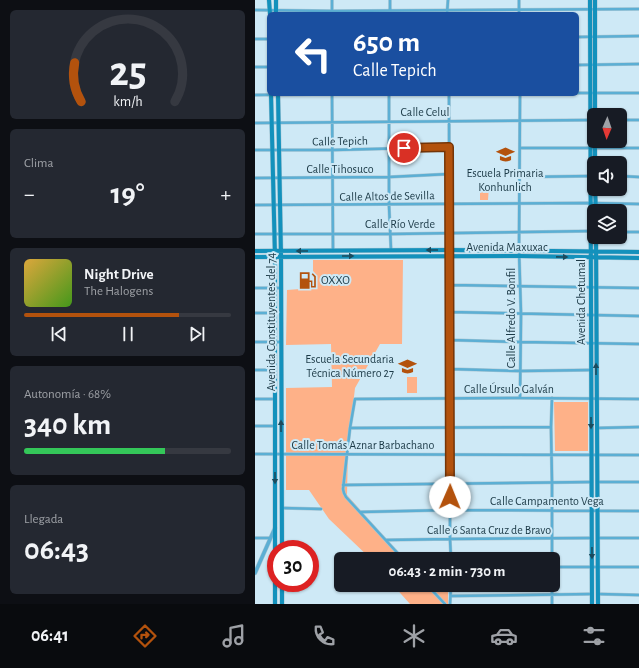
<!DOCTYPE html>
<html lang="es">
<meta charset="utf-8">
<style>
:root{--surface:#171b24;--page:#242831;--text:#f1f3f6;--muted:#9ea1a6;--line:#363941;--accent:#b3520d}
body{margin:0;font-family:"Alegreya Sans",sans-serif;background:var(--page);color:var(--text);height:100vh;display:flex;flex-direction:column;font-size:15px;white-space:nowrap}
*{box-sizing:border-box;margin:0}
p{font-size:13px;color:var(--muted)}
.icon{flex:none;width:22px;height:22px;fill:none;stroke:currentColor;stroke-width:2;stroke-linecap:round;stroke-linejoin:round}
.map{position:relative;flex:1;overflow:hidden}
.panel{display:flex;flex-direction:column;gap:10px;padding:10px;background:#0d0f14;width:255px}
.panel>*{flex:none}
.guide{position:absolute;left:12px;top:12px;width:312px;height:84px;border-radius:6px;box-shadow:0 1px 3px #0004;background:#1a4fa0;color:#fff;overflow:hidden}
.needle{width:26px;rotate:182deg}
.controls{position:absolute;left:332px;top:108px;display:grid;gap:8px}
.controls a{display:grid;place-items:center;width:40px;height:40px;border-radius:6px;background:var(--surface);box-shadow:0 1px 3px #0004;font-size:20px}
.speed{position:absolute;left:12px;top:540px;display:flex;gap:8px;font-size:20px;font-weight:700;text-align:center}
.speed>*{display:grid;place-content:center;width:52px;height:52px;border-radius:50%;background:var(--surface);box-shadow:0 1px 3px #0004;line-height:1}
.speed .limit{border:6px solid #d22;background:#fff;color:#111}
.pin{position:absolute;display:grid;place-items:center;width:34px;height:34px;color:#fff;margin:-17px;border:2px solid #fff;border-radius:50%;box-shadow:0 1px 4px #0007}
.me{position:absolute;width:44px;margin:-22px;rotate:1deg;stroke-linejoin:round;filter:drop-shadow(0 0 3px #0008)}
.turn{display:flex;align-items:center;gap:14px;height:84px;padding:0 20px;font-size:18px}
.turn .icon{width:52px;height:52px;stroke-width:2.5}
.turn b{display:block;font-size:28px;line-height:34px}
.big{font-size:30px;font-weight:700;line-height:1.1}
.panel .tile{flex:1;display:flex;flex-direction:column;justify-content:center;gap:6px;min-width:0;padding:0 14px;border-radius:6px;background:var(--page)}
.panel .dial{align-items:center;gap:0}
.dial svg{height:104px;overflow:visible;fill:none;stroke:var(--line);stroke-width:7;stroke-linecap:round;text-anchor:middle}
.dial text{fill:var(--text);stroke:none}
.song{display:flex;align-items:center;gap:12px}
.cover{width:48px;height:48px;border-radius:6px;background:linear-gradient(135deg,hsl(40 70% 55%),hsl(100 70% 35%))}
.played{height:4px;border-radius:2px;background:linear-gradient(90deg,var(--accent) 75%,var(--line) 75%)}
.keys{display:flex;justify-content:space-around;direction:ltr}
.heat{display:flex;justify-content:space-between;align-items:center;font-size:22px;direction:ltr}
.charge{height:6px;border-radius:3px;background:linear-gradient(90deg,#34c759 68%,var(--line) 0)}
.trip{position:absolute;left:79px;top:552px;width:226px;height:40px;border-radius:6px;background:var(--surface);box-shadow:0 1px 3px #0004;font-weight:700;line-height:40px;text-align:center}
.menu{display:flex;height:64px;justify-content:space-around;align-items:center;background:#090b0e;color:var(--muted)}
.menu .icon{width:28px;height:28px}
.menu .active{color:var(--accent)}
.menu b{font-size:18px;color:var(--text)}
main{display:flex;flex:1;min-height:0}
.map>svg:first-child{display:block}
.green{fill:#feb188}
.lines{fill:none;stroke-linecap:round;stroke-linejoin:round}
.minor-casing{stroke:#aac6d3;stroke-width:3.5}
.tertiary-casing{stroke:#aac6d3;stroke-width:4.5}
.secondary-casing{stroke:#aac6d3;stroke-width:5}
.minor{stroke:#5cafd4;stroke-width:2.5}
.tertiary{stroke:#5cafd4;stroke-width:3.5}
.secondary{stroke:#1391bc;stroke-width:4}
.oneway{fill:#1a4b5e}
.route-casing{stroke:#743508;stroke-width:10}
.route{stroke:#b3520d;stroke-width:7}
.labels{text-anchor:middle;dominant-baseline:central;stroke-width:4;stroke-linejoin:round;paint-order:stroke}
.street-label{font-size:12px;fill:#1c3a47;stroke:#cee9f6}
.poi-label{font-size:12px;fill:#1c3a47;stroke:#cee9f6}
</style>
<main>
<section class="panel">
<div class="tile dial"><svg viewBox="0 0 100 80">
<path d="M14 69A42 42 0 1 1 86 69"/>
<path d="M14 69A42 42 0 0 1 9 39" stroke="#b3520d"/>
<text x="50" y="56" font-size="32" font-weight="700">25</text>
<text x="50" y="72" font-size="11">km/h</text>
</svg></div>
<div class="tile"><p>Clima</p>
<div class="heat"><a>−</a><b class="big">19°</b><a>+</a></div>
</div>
<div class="tile">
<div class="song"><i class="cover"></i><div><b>Night Drive</b><p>The Halogens</p></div></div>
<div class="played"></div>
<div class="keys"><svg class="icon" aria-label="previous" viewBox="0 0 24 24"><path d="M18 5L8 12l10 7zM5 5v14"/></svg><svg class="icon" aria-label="pause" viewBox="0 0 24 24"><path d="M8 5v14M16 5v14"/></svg><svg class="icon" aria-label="next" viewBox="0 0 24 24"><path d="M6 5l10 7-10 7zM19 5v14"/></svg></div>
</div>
<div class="tile"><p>Autonomía · 68%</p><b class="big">340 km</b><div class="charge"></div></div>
<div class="tile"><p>Llegada</p><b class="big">06:43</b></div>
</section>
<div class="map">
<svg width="384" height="604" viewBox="0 0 384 604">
<rect width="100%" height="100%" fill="#cee9f6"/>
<path class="green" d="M 225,186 L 234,186 L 233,200 L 225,200 Z
M 58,260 L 148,260 L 147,344 L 125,344 L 100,388 L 93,449 L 92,495 L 149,559 L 116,559 L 74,519 L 54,490 L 31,490 L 31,388 L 77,387 L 76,344 L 31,345 L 32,290 L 58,288 Z
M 152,377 L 162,377 L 162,393 L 152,393 Z
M 299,402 L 333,402 L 333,451 L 300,451 Z
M 138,585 L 193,585 L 193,604 L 155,604 Z"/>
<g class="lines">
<defs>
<path id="minor" d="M 77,0 L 77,14
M 264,0 L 264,14
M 0,10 L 78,11 L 384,9
M 135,14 L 135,0
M 192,14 L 193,0
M 322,37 L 384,36
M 0,39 L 14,39
M 322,65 L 384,64
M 0,67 L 14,67
M 322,93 L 384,93
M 77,94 L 78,251
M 134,94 L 134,205 L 136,250
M 194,94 L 195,484 L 195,539 L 196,559
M 0,95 L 77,94
M 365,120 L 384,120
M 0,123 L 339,120
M 265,148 L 384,148
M 0,150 L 78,150 L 195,147
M 365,176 L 384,177
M 265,177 L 339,176
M 0,178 L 134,177 L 194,174
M 0,205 L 335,203 L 384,204
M 365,232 L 384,232
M 0,234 L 136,234 L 339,231
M 195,285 L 384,288
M 0,288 L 26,288
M 194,312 L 384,316
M 0,313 L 20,313
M 195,340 L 266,342 L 384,344
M 0,342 L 26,342
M 195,369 L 266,371 L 336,370
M 0,370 L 20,370
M 265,398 L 266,314 L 264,250 L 265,94
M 0,399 L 20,399
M 0,426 L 20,426
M 95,428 L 296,427
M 342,428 L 384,427
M 0,454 L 384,455
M 343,482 L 384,482
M 88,485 L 337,482
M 27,508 L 66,509
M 105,512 L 195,510 L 384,511
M 0,538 L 15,538
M 343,538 L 384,538
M 131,540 L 195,539 L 337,538
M 148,559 L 91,497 L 89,493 L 88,489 L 95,428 L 100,399 L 265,398 L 384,399
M 297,559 L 297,483 L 296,427 L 297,398
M 298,567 L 384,567
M 172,585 L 190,604
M 343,594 L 384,595
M 196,596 L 337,594
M 195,604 L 196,585
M 297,604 L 297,585"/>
<path id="tertiary" d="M 0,573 L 20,528"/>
<path id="secondary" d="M 14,0 L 15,14
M 21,0 L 21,14
M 335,0 L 337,604
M 340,0 L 340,115
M 16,94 L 20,257 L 20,604
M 23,94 L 26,256 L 27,549
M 340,141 L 340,163
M 340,189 L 341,211
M 341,237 L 343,604
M 0,251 L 195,250 L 384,252
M 0,257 L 265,256 L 384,258
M 27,583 L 27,604"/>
</defs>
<use href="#minor" class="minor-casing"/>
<use href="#tertiary" class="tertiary-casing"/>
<use href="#secondary" class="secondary-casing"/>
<use href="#minor" class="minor"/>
<use href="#tertiary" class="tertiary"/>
<use href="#secondary" class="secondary"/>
</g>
<defs><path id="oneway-solid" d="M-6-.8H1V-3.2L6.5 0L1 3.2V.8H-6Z"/></defs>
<g class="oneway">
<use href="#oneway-solid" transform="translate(177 250) rotate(180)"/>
<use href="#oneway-solid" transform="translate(47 251) rotate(-180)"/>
<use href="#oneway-solid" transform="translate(93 256)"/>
<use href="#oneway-solid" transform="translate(307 257) rotate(1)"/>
<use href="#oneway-solid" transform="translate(341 369) rotate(-90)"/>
<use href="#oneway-solid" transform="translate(336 423) rotate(90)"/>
<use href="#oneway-solid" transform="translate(26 426) rotate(-90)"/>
<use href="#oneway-solid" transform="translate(20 478) rotate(90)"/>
<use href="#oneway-solid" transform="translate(337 553) rotate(90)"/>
</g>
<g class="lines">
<defs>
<path id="route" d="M 149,148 L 194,147 L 195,497"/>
</defs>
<use href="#route" class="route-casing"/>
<use href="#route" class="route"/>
</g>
<defs>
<symbol id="school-bare" viewBox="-9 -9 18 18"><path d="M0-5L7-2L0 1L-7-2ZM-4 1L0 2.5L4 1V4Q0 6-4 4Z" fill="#b3520d" stroke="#cee9f6" stroke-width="2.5" paint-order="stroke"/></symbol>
<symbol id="fuel-bare" viewBox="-9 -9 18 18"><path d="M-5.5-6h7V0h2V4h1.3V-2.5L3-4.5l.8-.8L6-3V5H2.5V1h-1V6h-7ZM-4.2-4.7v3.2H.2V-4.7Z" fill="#b3520d" stroke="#cee9f6" stroke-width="2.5" paint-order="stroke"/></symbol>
</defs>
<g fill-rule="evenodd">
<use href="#school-bare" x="238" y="142" width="25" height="25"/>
<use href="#fuel-bare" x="40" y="268" width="25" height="25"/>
<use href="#school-bare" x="140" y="354" width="25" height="25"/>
</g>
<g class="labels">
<g class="street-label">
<text x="170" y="112">Calle Celul</text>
<text transform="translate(85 141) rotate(-1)">Calle Tepich</text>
<text x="85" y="169">Calle Tihosuco</text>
<text transform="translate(132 196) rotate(-1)">Calle Altos de Sevilla</text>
<text x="145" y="224">Calle Río Verde</text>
<text x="252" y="247">Avenida Maxuxac</text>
<text transform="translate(326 302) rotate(-90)">Avenida Chetumal</text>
<text transform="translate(256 318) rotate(-90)">Calle Alfredo V. Bonfil</text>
<text transform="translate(16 322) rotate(-90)">Avenida Constituyentes del 74</text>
<text x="254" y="389">Calle Úrsulo Galván</text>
<text x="108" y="445">Calle Tomás Aznar Barbachano</text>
<text x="292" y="501">Calle Campamento Vega</text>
<text x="234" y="530">Calle 6 Santa Cruz de Bravo</text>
</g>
<g class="poi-label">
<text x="250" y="173">Escuela Primaria<tspan x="250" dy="14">Konhunlich</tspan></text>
<text x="66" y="280" text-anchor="start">OXXO</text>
<text x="139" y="359" text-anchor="end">Escuela Secundaria<tspan x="139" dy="14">Técnica Número 27</tspan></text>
</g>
</g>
</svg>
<div class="controls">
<a><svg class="needle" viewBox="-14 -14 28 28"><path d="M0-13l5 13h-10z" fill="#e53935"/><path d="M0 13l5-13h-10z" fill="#9ea1a6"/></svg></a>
<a><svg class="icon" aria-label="sound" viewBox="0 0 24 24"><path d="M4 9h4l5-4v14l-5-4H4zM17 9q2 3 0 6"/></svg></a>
<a><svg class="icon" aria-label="layers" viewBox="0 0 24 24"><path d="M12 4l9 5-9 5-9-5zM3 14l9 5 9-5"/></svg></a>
</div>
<div class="speed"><div class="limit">30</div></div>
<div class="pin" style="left:149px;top:148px;background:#d93025"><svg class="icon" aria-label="arrive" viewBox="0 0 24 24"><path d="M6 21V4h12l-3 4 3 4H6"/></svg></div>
<svg class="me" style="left:195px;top:497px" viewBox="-20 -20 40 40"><circle r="19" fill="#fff"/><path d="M0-13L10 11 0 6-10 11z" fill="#b3520d"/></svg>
<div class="trip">06:43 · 2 min · 730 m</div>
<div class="guide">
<div class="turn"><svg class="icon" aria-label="left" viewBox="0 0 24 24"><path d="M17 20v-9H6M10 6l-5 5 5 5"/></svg><div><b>650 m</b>Calle Tepich</div></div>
</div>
</div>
</main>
<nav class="menu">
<b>06:41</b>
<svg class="icon active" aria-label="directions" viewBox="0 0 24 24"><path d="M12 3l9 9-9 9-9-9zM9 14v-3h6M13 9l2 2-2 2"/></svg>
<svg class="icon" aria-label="music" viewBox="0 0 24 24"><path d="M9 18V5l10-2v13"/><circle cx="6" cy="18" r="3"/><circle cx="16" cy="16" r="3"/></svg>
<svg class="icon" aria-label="phone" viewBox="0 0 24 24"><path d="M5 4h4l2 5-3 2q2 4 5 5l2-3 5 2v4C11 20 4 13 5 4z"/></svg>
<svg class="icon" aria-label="climate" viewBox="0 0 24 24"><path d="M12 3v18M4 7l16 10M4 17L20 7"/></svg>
<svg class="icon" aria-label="car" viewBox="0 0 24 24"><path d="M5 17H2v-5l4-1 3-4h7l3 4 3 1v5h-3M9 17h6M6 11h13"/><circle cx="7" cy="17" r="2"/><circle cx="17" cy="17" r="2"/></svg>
<svg class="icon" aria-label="filters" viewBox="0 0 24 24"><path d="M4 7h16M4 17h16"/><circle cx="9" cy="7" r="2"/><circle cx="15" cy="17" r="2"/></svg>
</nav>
